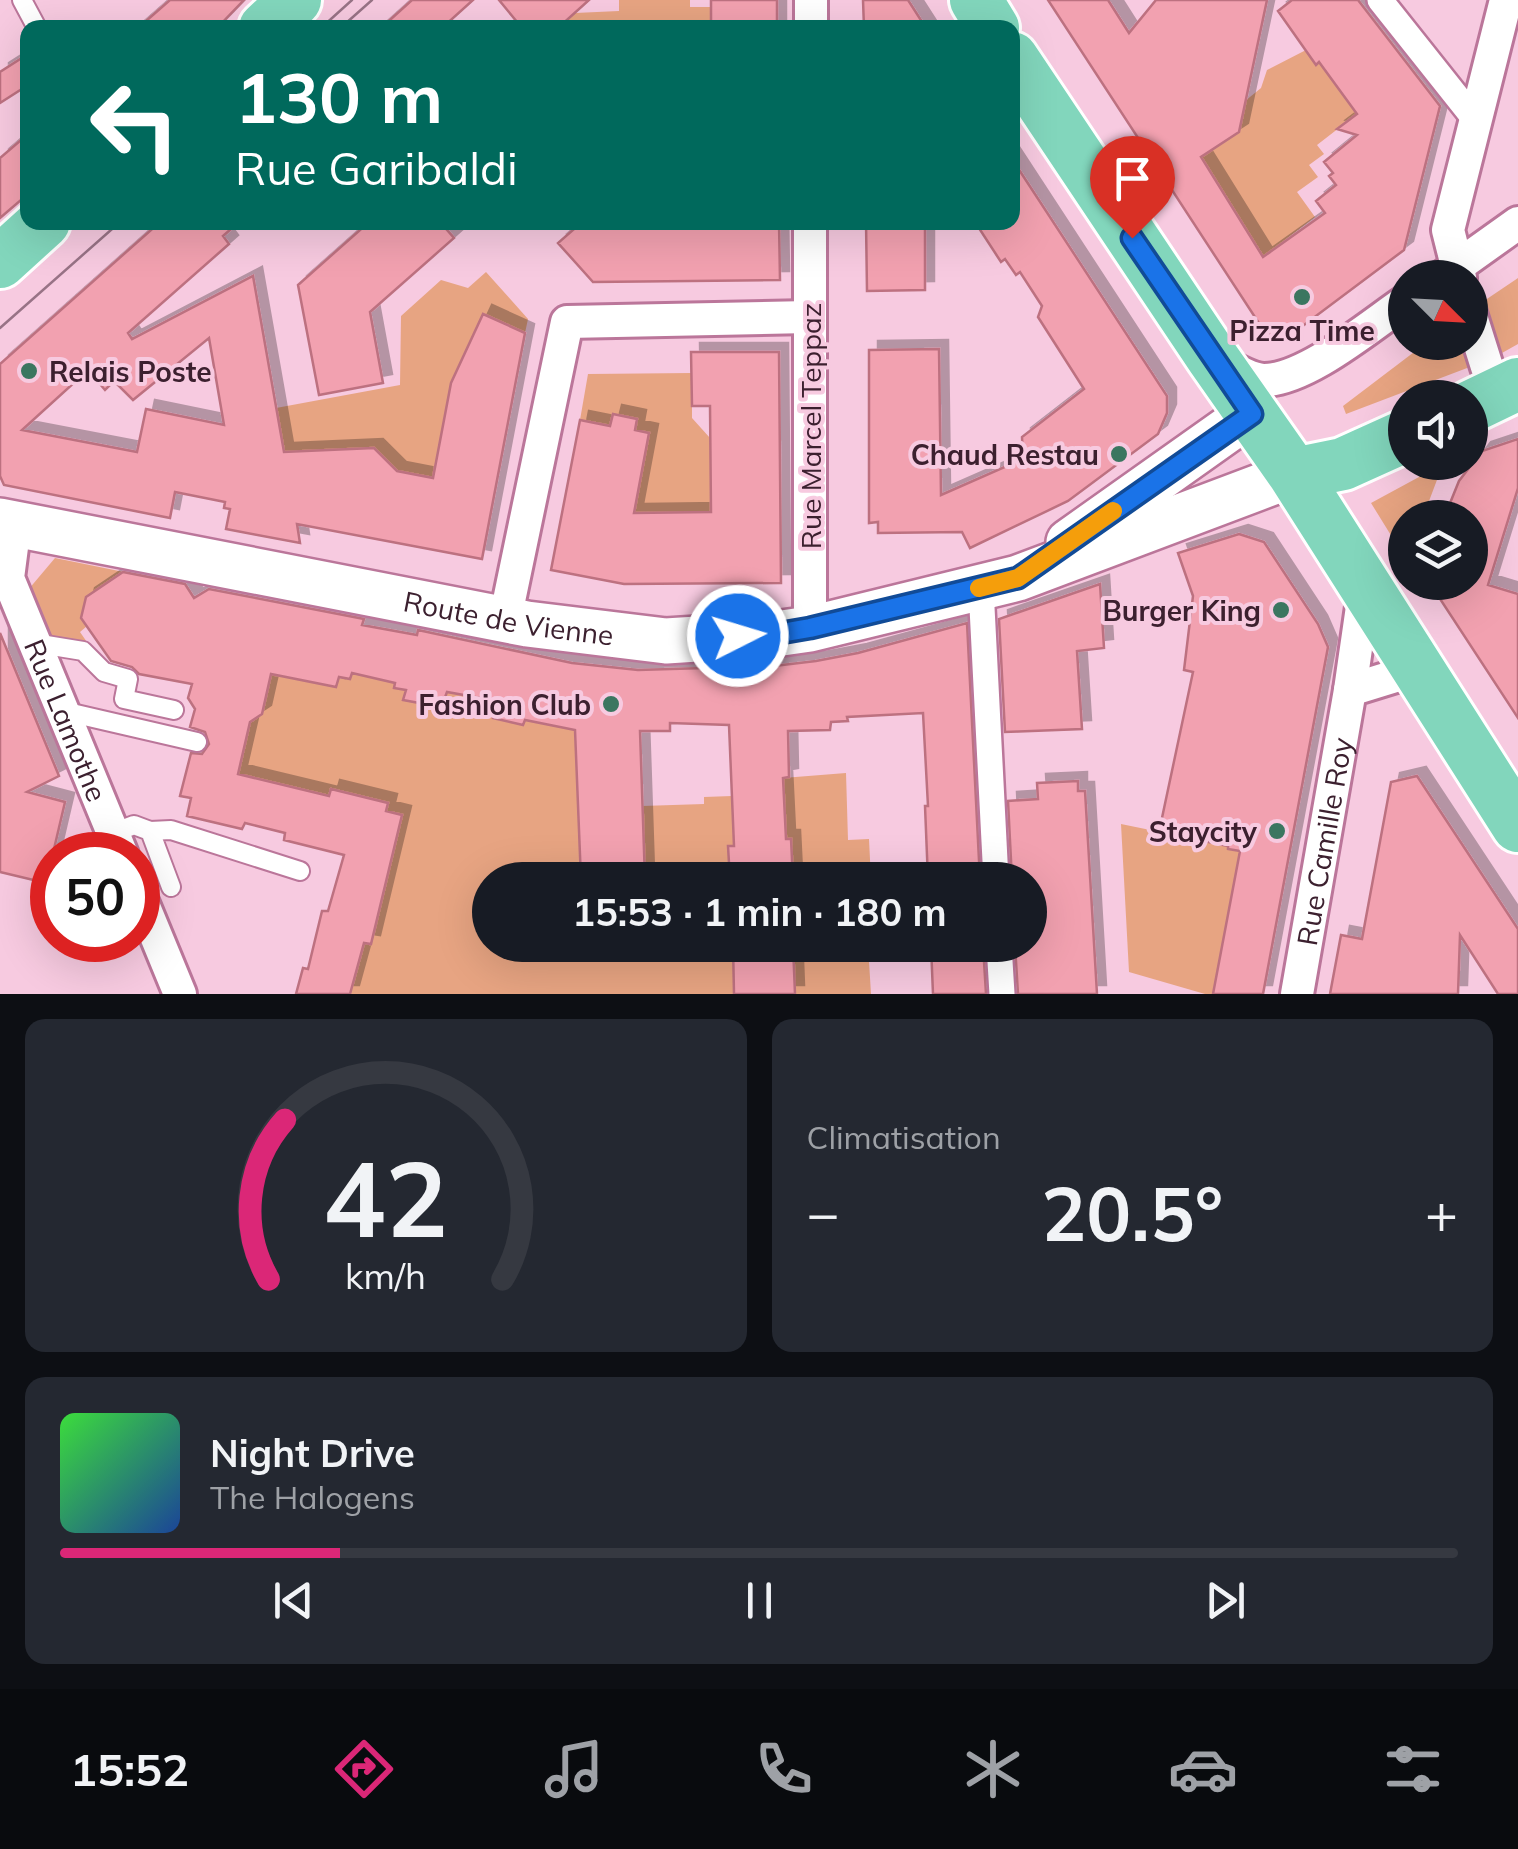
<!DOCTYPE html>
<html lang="fr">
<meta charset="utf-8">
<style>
:root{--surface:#171b24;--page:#242831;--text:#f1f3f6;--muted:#9ea1a6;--line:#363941;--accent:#db2777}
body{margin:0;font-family:Mulish,sans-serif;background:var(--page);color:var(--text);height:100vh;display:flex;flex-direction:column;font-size:38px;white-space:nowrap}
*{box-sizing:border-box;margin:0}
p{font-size:32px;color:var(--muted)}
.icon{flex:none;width:55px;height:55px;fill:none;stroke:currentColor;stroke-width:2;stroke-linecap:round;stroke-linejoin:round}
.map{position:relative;height:994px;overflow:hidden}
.panel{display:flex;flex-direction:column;gap:25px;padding:25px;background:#0d0f14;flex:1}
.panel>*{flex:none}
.hud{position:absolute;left:20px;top:20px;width:1000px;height:210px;border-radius:20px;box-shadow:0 10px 40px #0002;background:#00695c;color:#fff;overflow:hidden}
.needle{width:65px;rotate:114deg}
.buttons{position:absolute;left:1388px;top:260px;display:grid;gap:20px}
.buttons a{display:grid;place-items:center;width:100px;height:100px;border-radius:50%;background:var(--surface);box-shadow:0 10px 40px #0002;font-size:50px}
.speed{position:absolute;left:30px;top:832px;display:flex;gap:20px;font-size:50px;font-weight:700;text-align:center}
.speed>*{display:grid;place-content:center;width:130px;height:130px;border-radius:50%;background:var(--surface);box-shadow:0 10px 40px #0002;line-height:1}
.speed .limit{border:15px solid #d22;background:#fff;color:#111}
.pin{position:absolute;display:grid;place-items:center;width:85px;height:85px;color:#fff;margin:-102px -42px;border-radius:50% 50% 50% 0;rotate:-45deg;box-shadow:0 0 10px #0007}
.pin .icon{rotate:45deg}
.me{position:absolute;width:110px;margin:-55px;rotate:85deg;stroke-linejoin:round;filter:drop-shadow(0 0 8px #0008)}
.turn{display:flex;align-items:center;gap:35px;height:210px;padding:0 50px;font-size:45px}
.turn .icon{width:130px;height:130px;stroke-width:2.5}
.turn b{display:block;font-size:70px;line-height:85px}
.big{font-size:75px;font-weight:700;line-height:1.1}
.panel .widget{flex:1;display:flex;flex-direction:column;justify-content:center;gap:15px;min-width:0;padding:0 35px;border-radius:20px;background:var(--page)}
.panel .dial{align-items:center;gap:0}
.dial svg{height:260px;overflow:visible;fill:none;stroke:var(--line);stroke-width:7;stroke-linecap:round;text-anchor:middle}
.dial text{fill:var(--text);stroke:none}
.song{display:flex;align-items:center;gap:30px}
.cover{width:120px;height:120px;border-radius:15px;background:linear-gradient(135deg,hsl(120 70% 55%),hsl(220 70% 35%))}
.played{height:10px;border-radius:5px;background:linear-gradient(90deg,var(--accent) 20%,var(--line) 20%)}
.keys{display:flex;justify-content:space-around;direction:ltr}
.heat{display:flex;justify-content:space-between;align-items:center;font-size:55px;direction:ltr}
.panel .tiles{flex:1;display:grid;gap:25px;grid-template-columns:1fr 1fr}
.widget:last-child{grid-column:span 2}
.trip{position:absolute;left:472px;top:862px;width:575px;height:100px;border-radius:50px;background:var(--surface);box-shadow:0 10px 40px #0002;font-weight:700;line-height:100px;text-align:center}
.menu{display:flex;height:160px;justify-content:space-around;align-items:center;background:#090b0e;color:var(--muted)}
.menu .icon{width:70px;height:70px}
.menu .selected{color:var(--accent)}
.menu b{font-size:45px;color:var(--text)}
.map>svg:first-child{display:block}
.green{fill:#e7a482}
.building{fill:#f2a1b0;stroke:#bd7180;stroke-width:2.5;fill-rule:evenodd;filter:url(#shadow)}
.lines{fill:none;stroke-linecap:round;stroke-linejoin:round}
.service-casing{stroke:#bb769a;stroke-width:22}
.pedestrian-casing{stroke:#bb769a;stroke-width:30}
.minor-casing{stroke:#bb769a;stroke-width:38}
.secondary-casing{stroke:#bb769a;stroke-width:50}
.primary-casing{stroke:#fff;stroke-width:58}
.service{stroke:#fff;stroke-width:18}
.pedestrian{stroke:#fff;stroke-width:25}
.minor{stroke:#fff;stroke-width:32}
.secondary{stroke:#fff;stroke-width:45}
.primary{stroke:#82d6bc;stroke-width:52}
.tram{stroke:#987386;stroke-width:2.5}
.route-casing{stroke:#114b97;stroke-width:25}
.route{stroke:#1a73e8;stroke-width:18}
.slow{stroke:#f59e0b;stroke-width:18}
.poi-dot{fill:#3b7660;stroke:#f7cae0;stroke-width:4}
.labels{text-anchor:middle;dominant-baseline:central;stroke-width:8;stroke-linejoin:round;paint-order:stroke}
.poi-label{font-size:28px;font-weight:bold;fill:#3c202f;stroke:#f7cae0;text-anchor:end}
.street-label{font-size:28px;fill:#3c202f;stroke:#f7cae0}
</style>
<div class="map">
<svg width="1518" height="994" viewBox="0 0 1518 994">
<defs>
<filter id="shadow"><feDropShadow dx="9" dy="-9" stdDeviation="0" flood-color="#0004"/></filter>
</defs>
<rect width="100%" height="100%" fill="#f7cae0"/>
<path class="green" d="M 619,0 L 690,0 L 690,7 L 711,7 L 711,27 L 558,28 L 575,13 L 619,11 Z
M 1306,50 L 1316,64 L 1319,62 L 1357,114 L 1317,145 L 1324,154 L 1309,165 L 1318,177 L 1297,192 L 1315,217 L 1263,257 L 1201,157 L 1239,132 L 1245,101 L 1261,88 L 1267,70 Z
M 486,272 L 528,319 L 525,333 L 483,315 L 451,383 L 433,478 L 397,471 L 374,448 L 314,451 L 292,496 L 276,408 L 400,385 L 401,316 L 441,280 L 468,288 Z
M 1518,278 L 1518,344 L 1493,358 L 1475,307 Z
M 1426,343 L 1467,343 L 1475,365 L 1346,414 L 1343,406 Z
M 692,373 L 692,418 L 710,438 L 711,512 L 633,514 L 635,430 L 637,420 L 613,414 L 611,426 L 580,420 L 588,374 Z
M 1443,464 L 1423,517 L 1405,518 L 1405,558 L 1371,503 Z
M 55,558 L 124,572 L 116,576 L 115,586 L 104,584 L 86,597 L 87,626 L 80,632 L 91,648 L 48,640 L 28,590 Z
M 352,673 L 395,682 L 394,688 L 406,690 L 404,700 L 430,705 L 432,698 L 444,700 L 447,692 L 496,702 L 494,719 L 523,725 L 525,720 L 574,721 L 581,880 L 490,880 L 490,945 L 733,945 L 733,964 L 736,964 L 734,994 L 350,994 L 364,943 L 371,943 L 402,815 L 386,811 L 387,802 L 332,789 L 329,796 L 230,772 L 238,738 L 246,739 L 250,722 L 262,714 L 271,674 L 350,679 Z
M 846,773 L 848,840 L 869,839 L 871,880 L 793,880 L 791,840 L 786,839 L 783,778 Z
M 732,796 L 734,846 L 728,847 L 730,880 L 645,880 L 642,806 L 704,804 L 704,797 Z
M 1121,824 L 1228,846 L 1229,849 L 1240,851 L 1213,994 L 1205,994 L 1129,972 Z
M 793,945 L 868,945 L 871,994 L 795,994 Z"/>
<path class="building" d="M 170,0 L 244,0 L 217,28 L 138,28 Z
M 412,0 L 473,0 L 442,28 L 381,28 Z
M 499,0 L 589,0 L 558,28 L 522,28 Z
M 711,0 L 777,0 L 777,28 L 711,28 Z
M 863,0 L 908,0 L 926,28 L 864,28 Z
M 1048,0 L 1108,0 L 1129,33 L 1156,0 L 1267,0 L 1239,132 L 1201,157 L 1263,257 L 1325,213 L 1316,201 L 1336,185 L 1329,176 L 1333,173 L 1324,162 L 1357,135 L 1337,129 L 1357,114 L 1319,62 L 1316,65 L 1278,11 L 1292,0 L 1358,0 L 1440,106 L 1404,250 L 1288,337 L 1266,334 Z
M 28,54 L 28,85 L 0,103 L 0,72 Z
M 28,134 L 28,194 L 0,218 L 0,158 Z
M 1012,159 L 1167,396 L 1167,413 L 1158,434 L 1068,501 L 970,548 L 962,532 L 878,533 L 878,522 L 869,523 L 869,350 L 939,349 L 941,495 L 1023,459 L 1022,437 L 1084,389 L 1038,317 L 1042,306 L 1020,272 L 1016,275 L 1005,259 L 1001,262 L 975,222 L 1012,222 Z
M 160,222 L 239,222 L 223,236 L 229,244 L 128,333 L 132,339 L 253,276 L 284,452 L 374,448 L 397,471 L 433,478 L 451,383 L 483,314 L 525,333 L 482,559 L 297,524 L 300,543 L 226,529 L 230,509 L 224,508 L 225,502 L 175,492 L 170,518 L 4,485 L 0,476 L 0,364 ZM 209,338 L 224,425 L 146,409 L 137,452 L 22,430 L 88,370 L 105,390 L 114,381 L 133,400 Z
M 369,222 L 440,222 L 454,238 L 370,312 L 383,383 L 319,395 L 298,285 Z
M 582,222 L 779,222 L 780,280 L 593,282 L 558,243 Z
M 866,222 L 925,222 L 925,290 L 867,291 Z
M 691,352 L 779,352 L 781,583 L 624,584 L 551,570 L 580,420 L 610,426 L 613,414 L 637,419 L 635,430 L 649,433 L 634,513 L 711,512 L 710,406 L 692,406 Z
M 1518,439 L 1518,488 L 1488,585 L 1518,594 L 1518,718 L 1429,582 L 1470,582 L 1470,518 L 1444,518 L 1459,481 L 1482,451 Z
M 1239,534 L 1264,542 L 1318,624 L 1328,647 L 1263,994 L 1213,994 L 1240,851 L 1228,849 L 1228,846 L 1159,832 L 1193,672 L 1184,670 L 1193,596 L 1178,553 Z
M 123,572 L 185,584 L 194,598 L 209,589 L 364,619 L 362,625 L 417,635 L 418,630 L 572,663 L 638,670 L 774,666 L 816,661 L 858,653 L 967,623 L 980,880 L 928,880 L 925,806 L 928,806 L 923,713 L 847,717 L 848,721 L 831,722 L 830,730 L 788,731 L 789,777 L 783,778 L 786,839 L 791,839 L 793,880 L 730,880 L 728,846 L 734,846 L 729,725 L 670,723 L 670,731 L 640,731 L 645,880 L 581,880 L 575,730 L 525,720 L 523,725 L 493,718 L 497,701 L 447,692 L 444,700 L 432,698 L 430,705 L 403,700 L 406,690 L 394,688 L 395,683 L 352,673 L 350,679 L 339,677 L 336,687 L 271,674 L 262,714 L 250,722 L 238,774 L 329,796 L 331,789 L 388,803 L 386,811 L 402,815 L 371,944 L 364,943 L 350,994 L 296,994 L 303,968 L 308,969 L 322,911 L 328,911 L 344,855 L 284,840 L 285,833 L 245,823 L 242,829 L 187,816 L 191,798 L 180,796 L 191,753 L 202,754 L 209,744 L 205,732 L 190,727 L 195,709 L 188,698 L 192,684 L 139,674 L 132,667 L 111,661 L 81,618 L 86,597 Z
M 1100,584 L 1104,648 L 1077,651 L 1082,729 L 1005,732 L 999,619 Z
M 0,633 L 59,776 L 27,792 L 65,802 L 46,883 L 0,872 Z
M 1417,776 L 1518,929 L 1518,994 L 1498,994 L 1460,935 L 1458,994 L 1330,994 L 1341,935 L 1362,939 L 1391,782 Z
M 1078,781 L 1078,791 L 1085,791 L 1097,994 L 1018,994 L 1015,945 L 1030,945 L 1030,880 L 1012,880 L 1008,801 L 1038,799 L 1037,783 Z
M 733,945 L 793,945 L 795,994 L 734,994 Z
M 931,945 L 983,945 L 986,994 L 933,994 Z"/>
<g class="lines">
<defs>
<path id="service" d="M 22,0 L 37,28
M 34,643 L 83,651 L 104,672 L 128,679 L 124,699 L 174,710
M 63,711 L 197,742
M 150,831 L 171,830 L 300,871
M 113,833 L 134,825 L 150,831 L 171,887"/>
<path id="pedestrian" d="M 1380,0 L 1477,122
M 981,588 L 996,880
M 999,945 L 1002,994"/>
<g id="minor">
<path d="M 811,28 L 811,0"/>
<path d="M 810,222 L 810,629"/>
<path d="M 1441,278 L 1518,223"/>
<path d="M 1460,278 L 1448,230 L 1506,0"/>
<path d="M 1470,313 L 1487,367 L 1503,392"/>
<path d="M 1221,362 C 1233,369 1249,379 1263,380 C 1305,381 1371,325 1405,302"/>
<path id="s1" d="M 15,524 L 8,578 L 122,855"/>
<path d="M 505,620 L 567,322 L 809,317"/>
<path d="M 1350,690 L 1365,586"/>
<path d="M 138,892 L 180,994"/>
<path id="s2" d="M 1297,994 L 1350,690 L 1418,669"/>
</g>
<g id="secondary">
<path id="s3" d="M 0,521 L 527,624 L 666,641 L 775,634 L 810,629 L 1018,578 L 1294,474"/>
<path d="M 1069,542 L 1251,413"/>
</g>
<path id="primary" d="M 976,0 L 993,28
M 265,28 L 295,0
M 1012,58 L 1212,357 L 1294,474 L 1518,826
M 0,262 L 44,222
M 1470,407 L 1518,384
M 1294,474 L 1343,464 L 1405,436"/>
</defs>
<use href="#service" class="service-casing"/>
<use href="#pedestrian" class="pedestrian-casing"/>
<use href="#minor" class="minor-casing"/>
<use href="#secondary" class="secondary-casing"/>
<use href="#primary" class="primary-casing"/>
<use href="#service" class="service"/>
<use href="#pedestrian" class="pedestrian"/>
<use href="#minor" class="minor"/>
<use href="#secondary" class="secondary"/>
<use href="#primary" class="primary"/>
<path class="tram" d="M 345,24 L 372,0
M 321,28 L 352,0
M 0,328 L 120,222"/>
</g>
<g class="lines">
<defs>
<path id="route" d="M 738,636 L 775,634 L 810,628 L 1018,578 L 1252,414 L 1132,238"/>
</defs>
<use href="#route" class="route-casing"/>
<use href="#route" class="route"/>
<path class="slow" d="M 979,588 L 1018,578 L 1113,511"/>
</g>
<g class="poi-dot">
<circle cx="1302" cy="297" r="10"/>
<circle cx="29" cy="371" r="10"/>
<circle cx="1119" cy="454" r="10"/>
<circle cx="1281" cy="610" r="10"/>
<circle cx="611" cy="704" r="10"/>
<circle cx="1277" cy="831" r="10"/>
</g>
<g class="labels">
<g class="poi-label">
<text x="1302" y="330" text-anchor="middle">Pizza Time</text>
<text x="49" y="371" text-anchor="start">Relais Poste</text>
<text x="1099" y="454">Chaud Restau</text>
<text x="1261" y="610">Burger King</text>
<text x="591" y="704">Fashion Club</text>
<text x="1257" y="831">Staycity</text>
</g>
<g class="street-label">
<text transform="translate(810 426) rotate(-90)">Rue Marcel Teppaz</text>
<text stroke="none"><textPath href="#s3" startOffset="518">Route de Vienne</textPath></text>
<text stroke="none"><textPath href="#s1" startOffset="208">Rue Lamothe</textPath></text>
<text stroke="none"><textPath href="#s2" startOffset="155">Rue Camille Roy</textPath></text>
</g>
</g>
</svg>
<div class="buttons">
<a><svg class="needle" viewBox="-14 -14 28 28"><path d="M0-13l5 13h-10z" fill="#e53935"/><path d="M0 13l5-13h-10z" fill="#9ea1a6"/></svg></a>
<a><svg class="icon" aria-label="sound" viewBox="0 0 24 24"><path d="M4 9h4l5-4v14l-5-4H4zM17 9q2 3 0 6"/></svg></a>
<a><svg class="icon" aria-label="layers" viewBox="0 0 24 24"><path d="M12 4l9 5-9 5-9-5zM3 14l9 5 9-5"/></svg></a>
</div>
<div class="speed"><div class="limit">50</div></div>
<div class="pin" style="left:1132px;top:238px;background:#d93025"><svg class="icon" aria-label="arrive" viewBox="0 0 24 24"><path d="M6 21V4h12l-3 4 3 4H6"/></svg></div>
<svg class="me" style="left:738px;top:636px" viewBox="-20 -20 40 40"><circle r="17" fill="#1a73e8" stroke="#fff" stroke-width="3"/><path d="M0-11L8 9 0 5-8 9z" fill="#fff"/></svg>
<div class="trip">15:53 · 1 min · 180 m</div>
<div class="hud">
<div class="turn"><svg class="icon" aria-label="left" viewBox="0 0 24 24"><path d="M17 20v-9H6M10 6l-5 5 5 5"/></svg><div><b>130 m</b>Rue Garibaldi</div></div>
</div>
</div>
<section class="panel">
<div class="tiles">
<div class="widget dial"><svg viewBox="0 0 100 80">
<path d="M14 69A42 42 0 1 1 86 69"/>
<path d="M14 69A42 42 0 0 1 19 20" stroke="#db2777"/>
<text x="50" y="56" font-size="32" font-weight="700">42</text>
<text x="50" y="72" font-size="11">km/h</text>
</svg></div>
<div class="widget"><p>Climatisation</p>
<div class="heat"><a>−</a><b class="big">20.5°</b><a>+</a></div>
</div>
<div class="widget">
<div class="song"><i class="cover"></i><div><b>Night Drive</b><p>The Halogens</p></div></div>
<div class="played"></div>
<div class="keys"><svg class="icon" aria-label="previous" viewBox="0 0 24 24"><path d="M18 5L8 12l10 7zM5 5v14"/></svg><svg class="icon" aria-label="pause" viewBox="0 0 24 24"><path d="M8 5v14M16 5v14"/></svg><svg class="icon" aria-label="next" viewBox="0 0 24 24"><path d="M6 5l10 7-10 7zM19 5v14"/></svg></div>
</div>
</div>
</section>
<nav class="menu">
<b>15:52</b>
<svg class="icon selected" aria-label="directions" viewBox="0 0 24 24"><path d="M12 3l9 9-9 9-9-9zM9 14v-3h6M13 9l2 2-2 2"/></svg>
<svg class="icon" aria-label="music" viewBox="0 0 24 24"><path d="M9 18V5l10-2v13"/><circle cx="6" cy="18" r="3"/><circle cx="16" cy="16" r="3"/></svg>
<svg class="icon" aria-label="phone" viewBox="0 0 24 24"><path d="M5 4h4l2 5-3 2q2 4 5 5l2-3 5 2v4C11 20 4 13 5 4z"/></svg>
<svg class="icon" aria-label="climate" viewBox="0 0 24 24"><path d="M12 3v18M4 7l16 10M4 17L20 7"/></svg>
<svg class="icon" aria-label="car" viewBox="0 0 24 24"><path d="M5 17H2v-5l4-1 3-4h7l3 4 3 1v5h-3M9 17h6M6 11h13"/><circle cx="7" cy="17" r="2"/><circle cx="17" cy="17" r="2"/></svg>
<svg class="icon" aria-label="filters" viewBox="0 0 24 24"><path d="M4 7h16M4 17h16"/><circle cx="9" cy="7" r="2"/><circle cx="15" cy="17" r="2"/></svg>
</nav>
